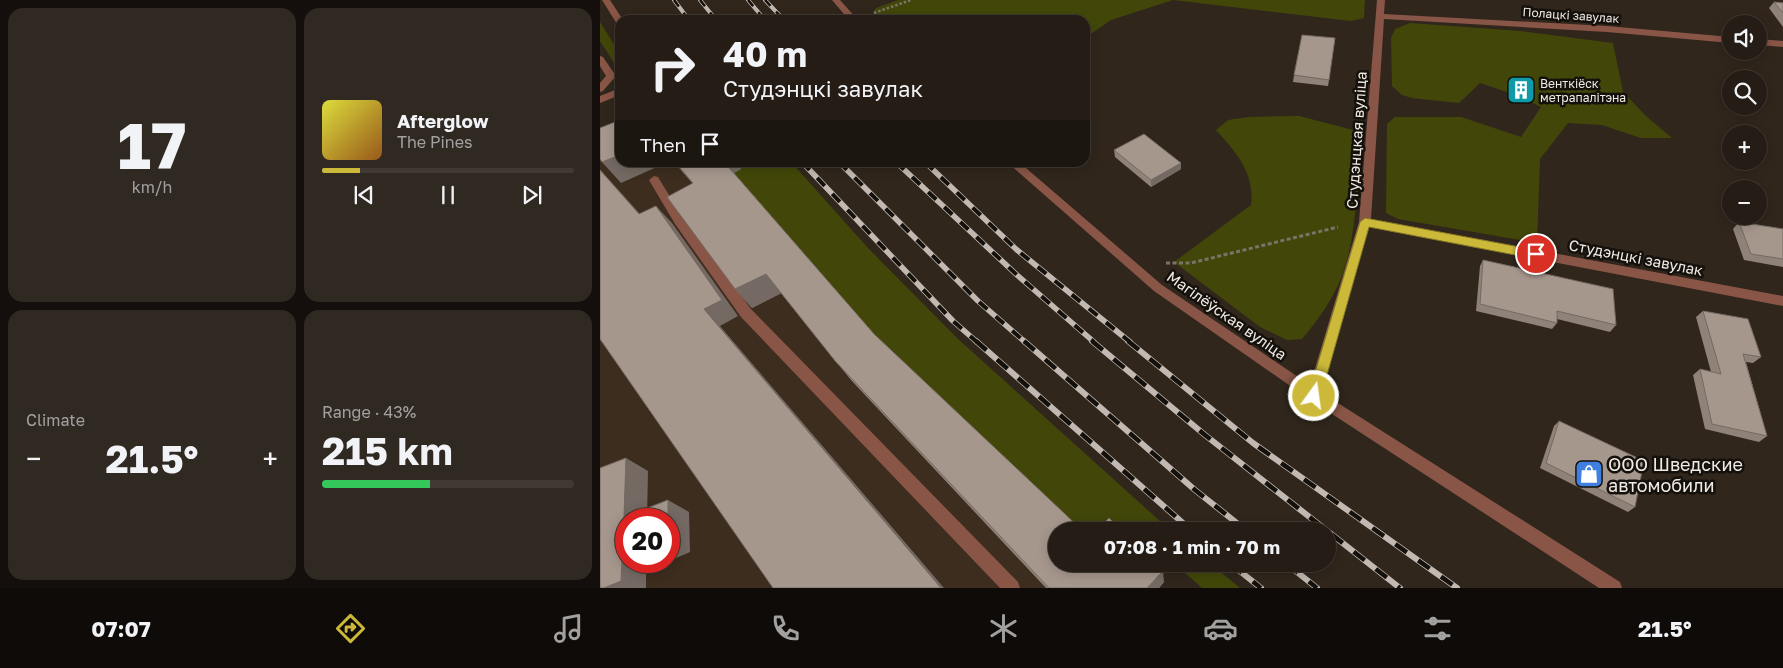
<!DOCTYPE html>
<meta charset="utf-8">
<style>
:root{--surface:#241c15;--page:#302922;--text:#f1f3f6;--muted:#a3a1a0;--line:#413a34;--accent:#ccb939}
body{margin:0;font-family:"Golos Text",sans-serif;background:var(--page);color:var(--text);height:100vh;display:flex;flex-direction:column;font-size:19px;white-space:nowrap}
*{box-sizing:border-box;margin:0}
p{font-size:16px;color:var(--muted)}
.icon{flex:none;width:28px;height:28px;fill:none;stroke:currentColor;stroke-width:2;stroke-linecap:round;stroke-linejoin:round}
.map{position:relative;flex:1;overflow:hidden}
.details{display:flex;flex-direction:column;gap:8px;padding:8px;background:#140f0c;width:600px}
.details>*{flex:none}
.banner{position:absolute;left:15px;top:15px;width:475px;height:152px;border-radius:15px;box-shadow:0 2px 12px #0003,0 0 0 1px var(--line);background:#241c15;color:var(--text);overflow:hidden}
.tools{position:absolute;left:1122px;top:15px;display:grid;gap:10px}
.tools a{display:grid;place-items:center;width:45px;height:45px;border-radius:50%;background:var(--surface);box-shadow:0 2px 12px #0003,0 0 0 1px var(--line);font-size:25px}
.speed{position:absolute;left:15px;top:508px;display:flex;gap:10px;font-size:25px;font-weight:700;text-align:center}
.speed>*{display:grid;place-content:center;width:65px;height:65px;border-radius:50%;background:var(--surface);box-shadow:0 2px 12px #0003,0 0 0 1px var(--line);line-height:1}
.speed .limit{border:8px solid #d22;background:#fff;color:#111}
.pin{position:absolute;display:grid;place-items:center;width:42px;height:42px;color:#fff;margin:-21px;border:2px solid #fff;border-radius:50%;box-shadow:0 1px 5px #0007}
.me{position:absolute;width:55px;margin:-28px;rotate:14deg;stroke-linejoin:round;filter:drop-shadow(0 0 4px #0008)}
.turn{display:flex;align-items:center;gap:18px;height:105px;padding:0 25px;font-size:22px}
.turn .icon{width:65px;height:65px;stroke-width:2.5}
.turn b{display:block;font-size:35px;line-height:42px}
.then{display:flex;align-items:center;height:48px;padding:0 25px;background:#0003;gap:10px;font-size:19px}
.big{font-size:38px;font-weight:700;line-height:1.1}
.details .widget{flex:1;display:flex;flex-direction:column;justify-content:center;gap:8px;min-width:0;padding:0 18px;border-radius:15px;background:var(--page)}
.details .dial{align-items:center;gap:0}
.dial b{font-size:65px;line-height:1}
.song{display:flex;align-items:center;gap:15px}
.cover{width:60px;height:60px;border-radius:8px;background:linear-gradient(135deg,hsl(60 70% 55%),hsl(30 70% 35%))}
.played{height:5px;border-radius:2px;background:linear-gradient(90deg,var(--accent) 15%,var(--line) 15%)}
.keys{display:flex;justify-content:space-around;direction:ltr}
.heat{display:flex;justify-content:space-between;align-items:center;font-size:28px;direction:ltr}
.charge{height:8px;border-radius:4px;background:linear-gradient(90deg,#34c759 43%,var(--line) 0)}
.details .tiles{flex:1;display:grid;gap:8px;grid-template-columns:repeat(2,1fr)}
.trip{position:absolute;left:448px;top:522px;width:288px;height:50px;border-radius:25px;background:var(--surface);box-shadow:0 2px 12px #0003,0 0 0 1px var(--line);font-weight:700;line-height:50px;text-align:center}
.tab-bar{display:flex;height:80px;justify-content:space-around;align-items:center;background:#0e0b08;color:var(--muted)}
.tab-bar .icon{width:35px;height:35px}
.tab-bar .on{color:var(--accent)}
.tab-bar b{font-size:22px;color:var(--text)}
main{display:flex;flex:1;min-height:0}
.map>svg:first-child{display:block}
.built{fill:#3c2d1e;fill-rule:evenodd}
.green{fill:#424709}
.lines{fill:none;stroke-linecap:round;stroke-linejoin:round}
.path-far1{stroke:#7b7269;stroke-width:2.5;stroke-dasharray:2.5 2;stroke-linecap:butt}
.path{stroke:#7b7269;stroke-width:3;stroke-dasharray:4 2.5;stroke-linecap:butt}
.lane{fill:#895546;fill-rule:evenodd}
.street{fill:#895546;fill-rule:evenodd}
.rail-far2-casing{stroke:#c2bab2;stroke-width:4}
.rail-far1-casing{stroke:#c2bab2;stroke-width:5.5}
.rail-casing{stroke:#c2bab2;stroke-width:6}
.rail-far2{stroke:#14100b;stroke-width:2.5;stroke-dasharray:8;stroke-linecap:butt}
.rail-far1{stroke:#14100b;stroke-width:4;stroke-dasharray:11;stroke-linecap:butt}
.rail{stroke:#14100b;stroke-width:4.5;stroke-dasharray:14;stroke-linecap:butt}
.wall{fill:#8f8279}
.shaded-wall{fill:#746a63}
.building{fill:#a6978d;stroke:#746a63}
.route{fill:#ccb939;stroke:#857825}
.labels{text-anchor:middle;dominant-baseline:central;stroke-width:5;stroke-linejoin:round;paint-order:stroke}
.far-street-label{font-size:12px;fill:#f1eae3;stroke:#14100b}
.far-poi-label{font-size:12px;fill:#f1eae3;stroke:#14100b;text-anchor:start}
.street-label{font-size:15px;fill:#f1eae3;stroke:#14100b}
.near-poi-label{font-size:18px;fill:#f1eae3;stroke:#14100b;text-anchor:start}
</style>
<main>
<section class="details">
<div class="tiles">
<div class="widget dial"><b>17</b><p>km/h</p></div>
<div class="widget">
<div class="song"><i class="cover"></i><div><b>Afterglow</b><p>The Pines</p></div></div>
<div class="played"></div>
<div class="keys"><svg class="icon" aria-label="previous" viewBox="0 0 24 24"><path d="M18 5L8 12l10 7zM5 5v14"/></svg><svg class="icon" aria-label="pause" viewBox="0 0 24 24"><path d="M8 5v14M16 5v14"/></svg><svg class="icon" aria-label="next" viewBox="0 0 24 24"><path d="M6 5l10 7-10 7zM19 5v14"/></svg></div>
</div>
<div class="widget"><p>Climate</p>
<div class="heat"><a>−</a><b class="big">21.5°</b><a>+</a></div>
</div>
<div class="widget"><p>Range · 43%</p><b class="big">215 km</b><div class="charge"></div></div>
</div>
</section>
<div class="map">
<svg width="1183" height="588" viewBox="0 0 1183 588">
<rect width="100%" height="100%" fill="#30261c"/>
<path class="built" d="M 0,155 L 20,162 L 136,163 L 141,169 L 132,174 L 456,531 L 456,564 L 559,588 L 0,588 ZM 26,519 L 69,519 L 69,561 L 26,561 Z"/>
<path class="green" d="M 298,0 L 765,0 L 764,18 L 751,21 L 573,0 L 511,20 L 485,38 L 485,20 L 285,20 L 273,13 L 276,8 Z
M 0,22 L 20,54 L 20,72 L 0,41 Z
M 810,23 L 920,31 L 1013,43 L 1023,92 L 1047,117 L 1072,138 L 1041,138 L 1002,125 L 968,123 L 940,159 L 937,243 L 798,219 L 786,213 L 787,124 L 795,117 L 861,117 L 921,137 L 941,107 L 927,100 L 930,94 L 928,88 L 917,84 L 910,93 L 880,83 L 859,103 L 812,98 L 802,95 L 792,86 L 791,38 L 795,29 Z
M 699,116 L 761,132 C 758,172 757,233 744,270 C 736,295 719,319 702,339 L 687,340 L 660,327 L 574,262 L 651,205 C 655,173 636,152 616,130 L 628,120 L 649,117 Z
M 136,163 L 192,163 L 268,248 L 357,338 L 571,531 L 475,531 L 287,352 L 132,174 Z
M 575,564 L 611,564 L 640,588 L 602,588 Z"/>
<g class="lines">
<path class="path-far1" d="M 274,13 L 311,0"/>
<path class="path" d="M 566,263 L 591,263 L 738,227"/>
<path class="lane" d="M 2,0 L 10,0 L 23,20 L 20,20 L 20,25 L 17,24 Z
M 777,0 L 785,0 L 784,14 L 1007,26 L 1131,37 L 1131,43 L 1007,32 L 784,19 L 771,219 L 1183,296 L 1183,306 L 769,227 L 721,395 L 719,399 L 714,401 L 709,399 L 707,395 L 759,222 Z
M 1159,39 L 1183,41 L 1183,47 L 1159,45 Z
M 0,56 L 3,57 L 16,76 L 3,91 L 0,92 L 0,83 L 6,76 L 0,66 Z
M 20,88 L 20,95 L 0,103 L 0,96 Z
M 54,176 L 58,177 L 83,218 L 151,309 L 418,582 L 420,588 L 400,588 L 141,317 L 75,224 L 49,180 Z"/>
<path class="street" d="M 232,0 L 240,0 L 258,20 L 249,20 Z
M 407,162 L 419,162 L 562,285 L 719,391 L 1020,582 L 1022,588 L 999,588 L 709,399 L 554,291 Z"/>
<defs>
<path id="rail-far2" d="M 74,0 L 89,20
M 100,0 L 116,20
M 148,0 L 165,20
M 165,0 L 184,20"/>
<path id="rail-far1" d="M 202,162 L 353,321 L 377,342
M 239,162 L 378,301 L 425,342
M 296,162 L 417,275 L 494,342
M 325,162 L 417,250 L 530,342"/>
<path id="rail" d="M 376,341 L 592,531
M 424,341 L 595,490 L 647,531
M 492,341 L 605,435 L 800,588
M 528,341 L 653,443 L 857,588
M 631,564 L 661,588
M 687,564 L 717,588"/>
</defs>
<use href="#rail-far2" class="rail-far2-casing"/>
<use href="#rail-far1" class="rail-far1-casing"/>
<use href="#rail" class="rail-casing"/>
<use href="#rail-far2" class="rail-far2"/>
<use href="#rail-far1" class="rail-far1"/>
<use href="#rail" class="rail"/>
</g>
<path class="wall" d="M 1174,2 L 1183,3 L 1183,27 L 1169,8 Z
M 694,75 L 729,80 L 728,86 L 693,82 Z
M 514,150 L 581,163 L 581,169 L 551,187 L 515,157 Z
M 74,162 L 137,162 L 141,169 L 134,173 L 274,334 L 456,531 L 564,582 L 559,588 L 446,588 L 251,380 L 181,293 L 152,308 L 135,289 L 93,184 Z
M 1139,222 L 1183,229 L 1183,267 L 1144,260 L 1133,229 Z
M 883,260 L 1016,325 L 1010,332 L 957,319 L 957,323 L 952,329 L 876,311 L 880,266 Z
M 1103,311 L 1161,357 L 1153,363 L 1146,362 L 1167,436 L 1159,442 L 1105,429 L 1093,375 L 1100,369 L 1111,372 L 1096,317 Z
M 959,421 L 1035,507 L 1028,512 L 940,468 L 954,426 Z"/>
<path class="shaded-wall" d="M 20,155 L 20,162 L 68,162 L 21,183 L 2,162 Z
M 123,162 L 137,162 L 141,169 L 132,174 Z
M 581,163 L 581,169 L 551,187 L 551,180 Z
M 0,169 L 56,232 L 39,214 Z
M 56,206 L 72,223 L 138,316 L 120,326 L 344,588 L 341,588 L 104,309 Z
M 166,274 L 182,293 L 152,308 L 135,289 Z
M 26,458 L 48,471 L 47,519 L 24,517 Z
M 68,500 L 89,512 L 90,552 L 69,561 L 69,519 L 68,519 Z
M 26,558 L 26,561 L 67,561 L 46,570 L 46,588 L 4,588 L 22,560 Z
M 563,571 L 564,582 L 559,588 L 547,588 Z"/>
<path class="building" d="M 1174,2 L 1183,3 L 1183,13 Z
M 702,35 L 735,38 L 729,80 L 694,75 Z
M 20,120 L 20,155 L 2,162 L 0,159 L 0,128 Z
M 544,134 L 581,163 L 551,180 L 514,150 Z
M 75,162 L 124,162 L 274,334 L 483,531 L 456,531 L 456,564 L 556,564 L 563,571 L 547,588 L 449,588 L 236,362 L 166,274 L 135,289 L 67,197 L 93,183 Z
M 0,170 L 39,214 L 56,206 L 122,300 L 104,309 L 341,588 L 173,588 L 0,339 Z
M 1139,222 L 1183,229 L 1183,259 L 1151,254 Z
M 883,260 L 1013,289 L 1016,325 L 957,311 L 957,323 L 880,304 Z
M 1103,311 L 1148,319 L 1161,357 L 1143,354 L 1167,436 L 1112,424 L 1100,369 L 1121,374 Z
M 959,421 L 1044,461 L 1035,507 L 946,463 Z
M 26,458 L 24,517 L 68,500 L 68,519 L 26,519 L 26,558 L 22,560 L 21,581 L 4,588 L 0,588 L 0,468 Z
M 509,518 L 523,531 L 496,531 Z"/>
<path class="route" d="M 765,218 L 936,250 L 942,254 L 936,259 L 769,227 L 721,396 L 719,400 L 714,401 L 710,400 L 708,396 L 760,222 Z"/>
<defs>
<symbol id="building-square" viewBox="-11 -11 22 22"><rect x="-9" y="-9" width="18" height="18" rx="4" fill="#0f9aa8" stroke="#14100b"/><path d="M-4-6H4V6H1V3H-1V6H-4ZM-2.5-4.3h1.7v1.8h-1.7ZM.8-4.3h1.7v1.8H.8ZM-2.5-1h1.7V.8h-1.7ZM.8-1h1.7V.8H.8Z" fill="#fff"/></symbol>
<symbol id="shop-square" viewBox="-11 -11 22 22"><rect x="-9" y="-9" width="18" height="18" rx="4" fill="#3f7fe0" stroke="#14100b"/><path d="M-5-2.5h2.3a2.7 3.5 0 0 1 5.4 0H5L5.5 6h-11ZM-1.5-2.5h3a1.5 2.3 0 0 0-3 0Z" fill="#fff"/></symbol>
</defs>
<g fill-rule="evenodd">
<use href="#building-square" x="905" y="74" width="32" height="32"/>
<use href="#shop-square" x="973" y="458" width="32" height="32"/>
</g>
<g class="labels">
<g class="far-street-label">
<text transform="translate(971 15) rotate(4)">Полацкі завулак</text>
</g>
<g class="far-poi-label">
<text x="940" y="83">Венткіёск<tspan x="940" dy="14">метрапалітэна</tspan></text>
</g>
<g class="street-label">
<text transform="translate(756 140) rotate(-86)">Студэнцкая вуліца</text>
<text transform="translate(1036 257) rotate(11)">Студэнцкі завулак</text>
<text transform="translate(627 315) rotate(35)">Магілёўская вуліца</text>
</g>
<g class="near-poi-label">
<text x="1008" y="464">ООО Шведские<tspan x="1008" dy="21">автомобили</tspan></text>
</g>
</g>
</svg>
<div class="tools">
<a><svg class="icon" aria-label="sound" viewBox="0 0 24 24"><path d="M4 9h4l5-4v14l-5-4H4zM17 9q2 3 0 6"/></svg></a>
<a><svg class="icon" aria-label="search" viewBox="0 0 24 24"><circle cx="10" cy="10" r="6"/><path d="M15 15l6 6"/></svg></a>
<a>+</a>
<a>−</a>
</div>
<div class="speed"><div class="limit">20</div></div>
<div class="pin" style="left:936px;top:254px;background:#d93025"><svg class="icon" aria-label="arrive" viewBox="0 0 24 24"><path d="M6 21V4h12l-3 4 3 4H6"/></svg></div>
<svg class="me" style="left:714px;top:396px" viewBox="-20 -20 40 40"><circle r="17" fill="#ccb939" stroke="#fff" stroke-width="3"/><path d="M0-11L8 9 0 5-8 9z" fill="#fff"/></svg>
<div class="trip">07:08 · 1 min · 70 m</div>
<div class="banner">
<div class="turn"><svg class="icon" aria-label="right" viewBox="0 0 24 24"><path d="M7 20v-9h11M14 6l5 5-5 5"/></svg><div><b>40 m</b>Студэнцкі завулак</div></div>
<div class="then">Then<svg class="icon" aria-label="arrive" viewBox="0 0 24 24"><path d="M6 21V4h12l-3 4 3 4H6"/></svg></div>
</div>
</div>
</main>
<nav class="tab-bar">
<b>07:07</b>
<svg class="icon on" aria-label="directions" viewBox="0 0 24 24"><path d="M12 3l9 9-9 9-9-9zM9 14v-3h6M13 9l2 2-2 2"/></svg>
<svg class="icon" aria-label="music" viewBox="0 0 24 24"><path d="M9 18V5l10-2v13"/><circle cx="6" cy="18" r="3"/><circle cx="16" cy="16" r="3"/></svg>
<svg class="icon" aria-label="phone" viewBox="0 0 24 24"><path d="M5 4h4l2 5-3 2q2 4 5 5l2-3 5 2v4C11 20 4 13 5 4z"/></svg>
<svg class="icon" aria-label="climate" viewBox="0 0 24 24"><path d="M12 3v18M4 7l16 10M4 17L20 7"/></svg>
<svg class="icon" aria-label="car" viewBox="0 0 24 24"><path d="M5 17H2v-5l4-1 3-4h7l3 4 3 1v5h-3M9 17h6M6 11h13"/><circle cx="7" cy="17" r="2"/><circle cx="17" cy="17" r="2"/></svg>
<svg class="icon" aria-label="filters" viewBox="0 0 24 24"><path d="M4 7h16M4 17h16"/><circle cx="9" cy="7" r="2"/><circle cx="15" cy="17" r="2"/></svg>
<b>21.5°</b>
</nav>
